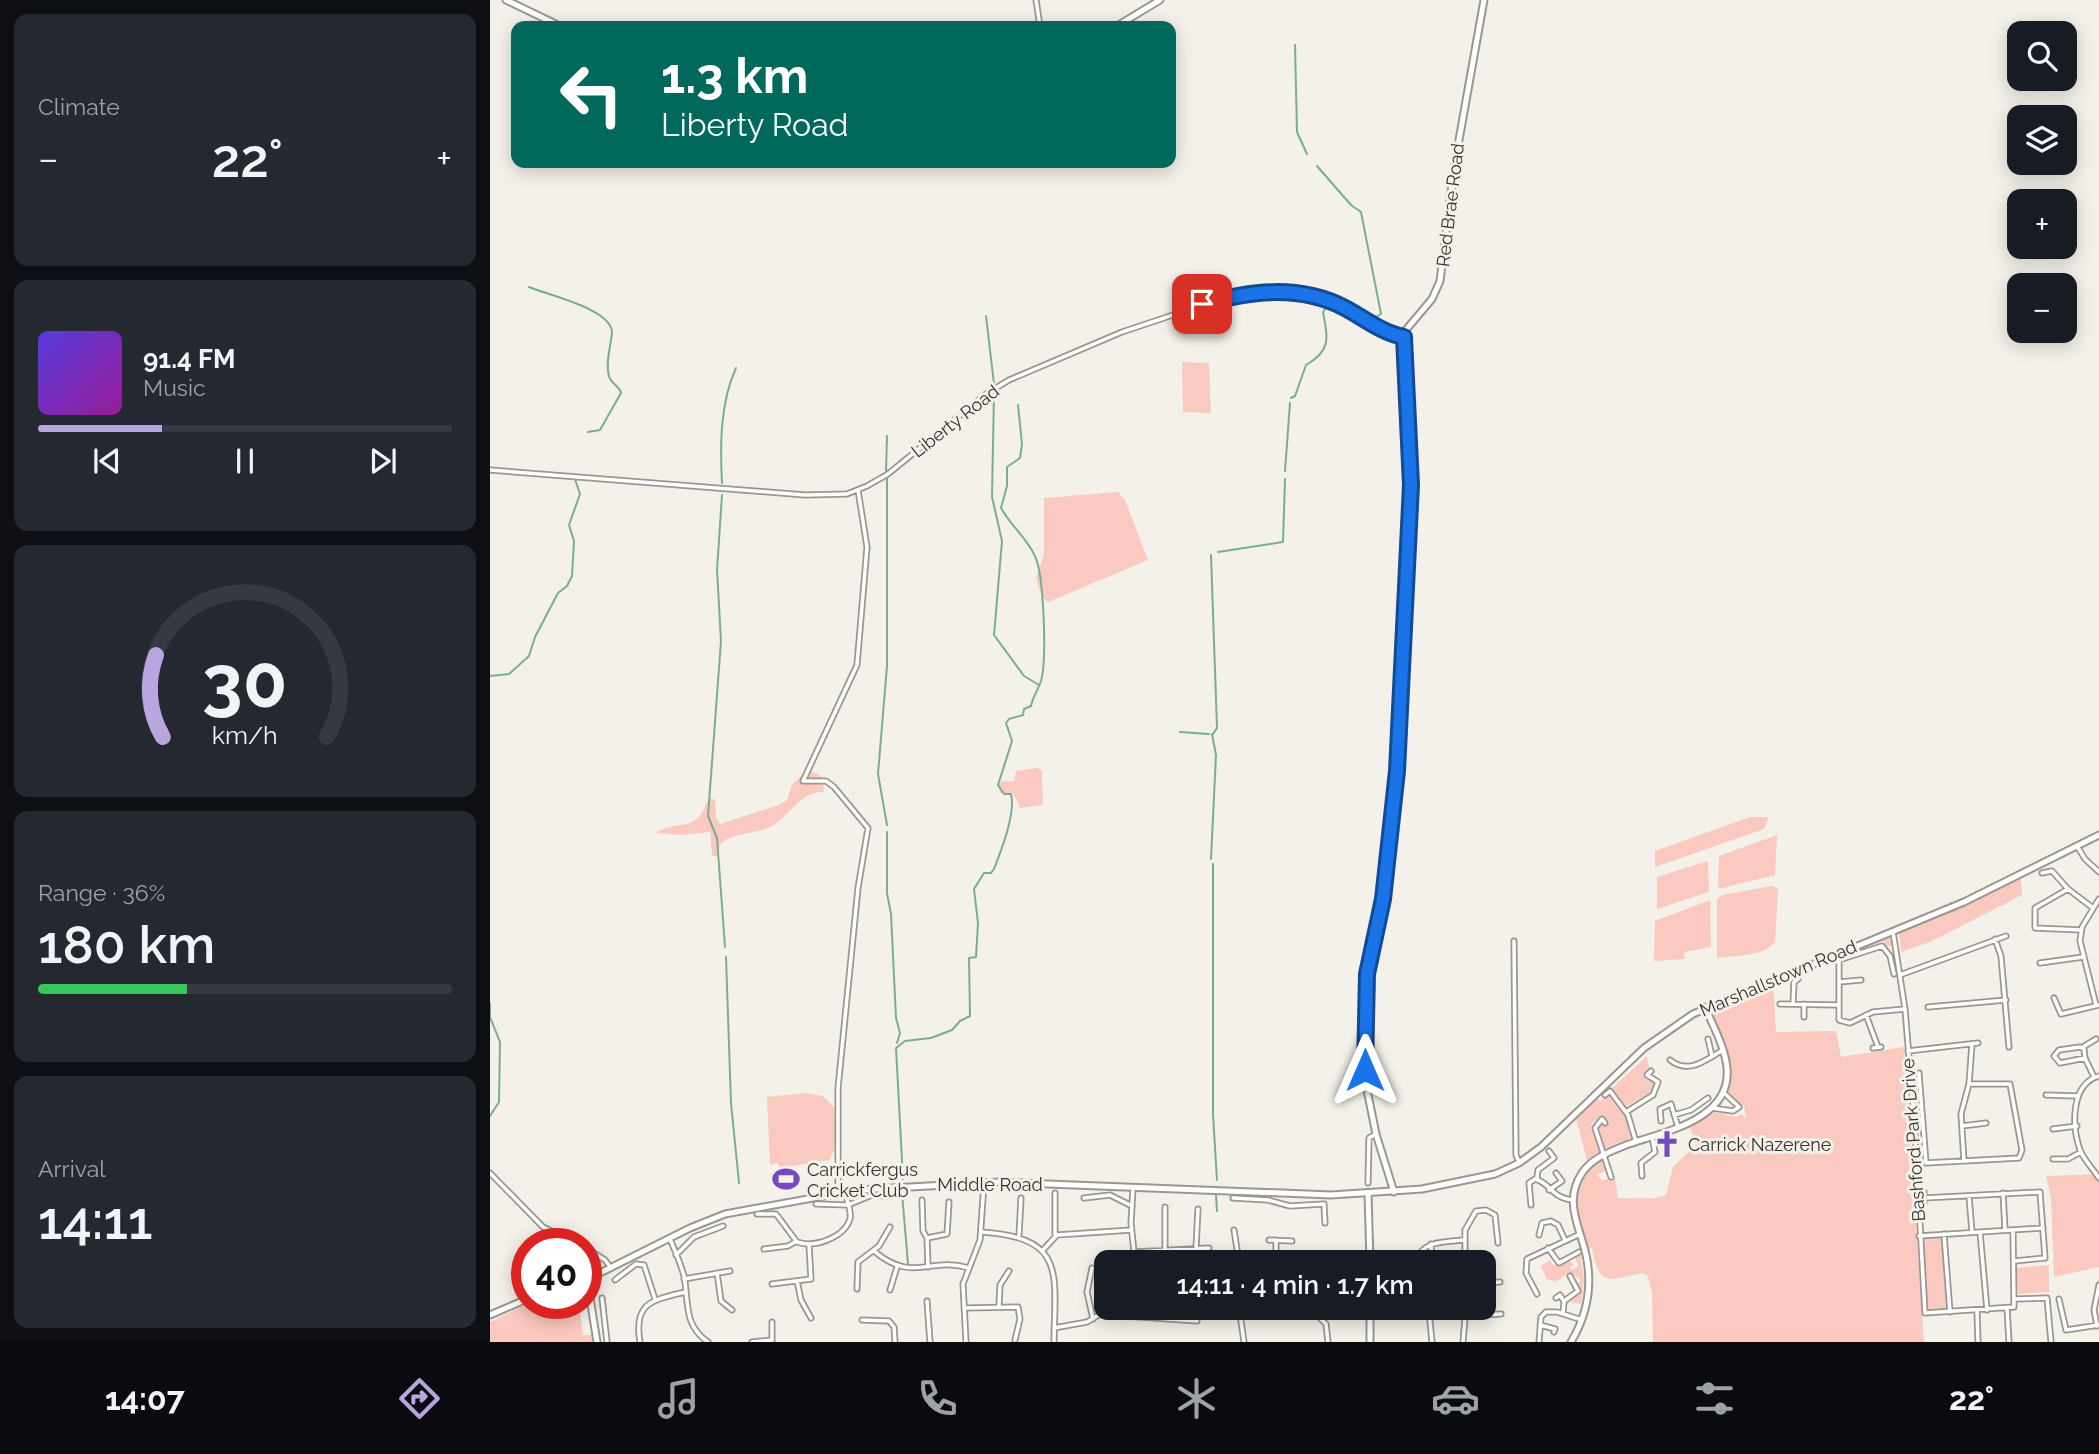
<!DOCTYPE html>
<meta charset="utf-8">
<style>
:root{--surface:#171b24;--page:#242831;--text:#f1f3f6;--muted:#9ea1a6;--line:#363941;--accent:#baa6de}
body{margin:0;font-family:Raleway,sans-serif;background:var(--page);color:var(--text);height:100vh;display:flex;flex-direction:column;font-size:26px;white-space:nowrap}
*{box-sizing:border-box;margin:0}
p{font-size:23px;color:var(--muted)}
.icon{flex:none;width:38px;height:38px;fill:none;stroke:currentColor;stroke-width:2;stroke-linecap:round;stroke-linejoin:round}
.map{position:relative;flex:1;overflow:hidden}
.panel{display:flex;flex-direction:column;gap:14px;padding:14px;background:#0d0f14;width:490px}
.panel>*{flex:none}
.banner{position:absolute;left:21px;top:21px;width:665px;height:147px;border-radius:14px;box-shadow:0 4px 18px #0003;background:#00695c;color:#fff;overflow:hidden}
.buttons{position:absolute;left:1517px;top:21px;display:grid;gap:14px}
.buttons a{display:grid;place-items:center;width:70px;height:70px;border-radius:14px;background:var(--surface);box-shadow:0 4px 18px #0003;font-size:35px}
.speed{position:absolute;left:21px;top:1228px;display:flex;gap:14px;font-size:35px;font-weight:700;text-align:center}
.speed>*{display:grid;place-content:center;width:91px;height:91px;border-radius:50%;background:var(--surface);box-shadow:0 4px 18px #0003;line-height:1}
.speed .limit{border:10px solid #d22;background:#fff;color:#111}
.pin{position:absolute;display:grid;place-items:center;width:60px;height:60px;color:#fff;margin:-30px;border-radius:14px;box-shadow:0 4px 10px #0006}
.me{position:absolute;width:77px;margin:-38px;rotate:0deg;stroke-linejoin:round;filter:drop-shadow(0 0 5px #0008)}
.turn{display:flex;align-items:center;gap:24px;height:147px;padding:0 35px;font-size:32px}
.turn .icon{width:91px;height:91px;stroke-width:2.5}
.turn b{display:block;font-size:49px;line-height:60px}
.big{font-size:52px;font-weight:600;line-height:1.1}
.panel .tile{flex:1;display:flex;flex-direction:column;justify-content:center;gap:10px;min-width:0;padding:0 24px;border-radius:14px;background:var(--page)}
.panel .dial{align-items:center;gap:0}
.dial svg{height:182px;overflow:visible;fill:none;stroke:var(--line);stroke-width:7;stroke-linecap:round;text-anchor:middle}
.dial text{fill:var(--text);stroke:none}
.song{display:flex;align-items:center;gap:21px}
.cover{width:84px;height:84px;border-radius:10px;background:linear-gradient(135deg,hsl(250 70% 55%),hsl(300 70% 35%))}
.played{height:7px;border-radius:4px;background:linear-gradient(90deg,var(--accent) 30%,var(--line) 30%)}
.keys{display:flex;justify-content:space-around;direction:ltr}
.heat{display:flex;justify-content:space-between;align-items:center;font-size:38px;direction:ltr}
.charge{height:10px;border-radius:5px;background:linear-gradient(90deg,#34c759 36%,var(--line) 0)}
.trip{position:absolute;left:604px;top:1250px;width:402px;height:70px;border-radius:14px;background:var(--surface);box-shadow:0 4px 18px #0003;font-weight:600;line-height:70px;text-align:center}
.tab-bar{display:flex;height:112px;justify-content:space-around;align-items:center;background:#090b0e;color:var(--muted)}
.tab-bar .icon{width:49px;height:49px}
.tab-bar .active{color:var(--accent)}
.tab-bar b{font-size:32px;color:var(--text)}
main{display:flex;flex:1;min-height:0}
.map>svg:first-child{display:block}
.green{fill:#fac9bf}
.lines{fill:none;stroke-linecap:round;stroke-linejoin:round}
.stream{stroke:#79af8e;stroke-width:2}
.street-casing{stroke:#999790;stroke-width:7}
.secondary-casing{stroke:#999790;stroke-width:9}
.street{stroke:#fff;stroke-width:3.5}
.secondary{stroke:#fff;stroke-width:5}
.route-casing{stroke:#114b97;stroke-width:18}
.route{stroke:#1a73e8;stroke-width:12}
.labels{text-anchor:middle;dominant-baseline:central;stroke-width:6;stroke-linejoin:round;paint-order:stroke}
.street-label{font-size:18px;fill:#343330;stroke:#f3f1e9}
.poi-label{font-size:18px;fill:#343330;stroke:#f3f1e9;text-anchor:start}
</style>
<main>
<section class="panel">
<div class="tile"><p>Climate</p>
<div class="heat"><a>−</a><b class="big">22°</b><a>+</a></div>
</div>
<div class="tile">
<div class="song"><i class="cover"></i><div><b>91.4 FM</b><p>Music</p></div></div>
<div class="played"></div>
<div class="keys"><svg class="icon" aria-label="previous" viewBox="0 0 24 24"><path d="M18 5L8 12l10 7zM5 5v14"/></svg><svg class="icon" aria-label="pause" viewBox="0 0 24 24"><path d="M8 5v14M16 5v14"/></svg><svg class="icon" aria-label="next" viewBox="0 0 24 24"><path d="M6 5l10 7-10 7zM19 5v14"/></svg></div>
</div>
<div class="tile dial"><svg viewBox="0 0 100 80">
<path d="M14 69A42 42 0 1 1 86 69"/>
<path d="M14 69A42 42 0 0 1 11 33" stroke="#baa6de"/>
<text x="50" y="56" font-size="32" font-weight="700">30</text>
<text x="50" y="72" font-size="11">km/h</text>
</svg></div>
<div class="tile"><p>Range · 36%</p><b class="big">180 km</b><div class="charge"></div></div>
<div class="tile"><p>Arrival</p><b class="big">14:11</b></div>
</section>
<div class="map">
<svg width="1609" height="1342" viewBox="0 0 1609 1342">
<rect width="100%" height="100%" fill="#f3f1e9"/>
<path class="green" d="M 692,362 L 719,363 L 721,413 L 693,412 Z
M 628,492 L 635,500 L 658,560 L 558,602 L 552,597 L 546,578 L 554,554 L 554,498 Z
M 547,768 L 552,771 L 553,805 L 530,808 L 523,793 L 510,793 L 508,782 L 524,781 L 526,771 Z
M 318,769 L 332,777 L 334,792 C 311,791 301,814 284,825 C 270,833 250,833 235,840 L 230,845 L 227,857 L 222,855 L 220,832 L 192,835 L 166,833 C 189,818 206,836 219,797 L 225,800 L 226,817 L 230,824 L 289,805 L 297,800 L 302,785 Z
M 1260,817 L 1279,817 L 1274,829 L 1165,867 L 1165,851 Z
M 1287,835 L 1285,875 L 1228,889 L 1229,856 Z
M 1218,861 L 1219,892 L 1167,909 L 1167,877 Z
M 1531,877 L 1532,895 L 1440,942 L 1411,952 L 1409,931 L 1446,917 Z
M 1282,886 L 1288,889 L 1285,942 C 1273,957 1246,955 1227,958 L 1227,899 L 1232,895 Z
M 1220,900 L 1221,947 L 1194,952 L 1195,959 L 1164,961 L 1165,921 Z
M 1399,936 L 1403,946 L 1396,946 L 1393,941 L 1283,982 L 1286,1032 L 1346,1031 L 1351,1057 L 1414,1047 L 1434,1342 L 1163,1342 L 1162,1294 L 1158,1276 L 1153,1273 C 1118,1279 1110,1290 1102,1248 L 1096,1250 C 1086,1217 1075,1178 1113,1159 L 1117,1170 L 1107,1175 L 1112,1180 L 1125,1178 L 1128,1198 L 1165,1198 L 1176,1195 L 1183,1167 L 1206,1145 L 1200,1127 L 1224,1112 L 1246,1117 L 1251,1114 L 1256,1118 L 1254,1106 L 1246,1105 L 1235,1086 L 1237,1068 L 1215,1007 Z
M 1157,1056 L 1159,1068 L 1152,1075 L 1158,1081 L 1165,1081 L 1163,1091 L 1135,1107 L 1121,1089 Z
M 316,1093 L 333,1096 L 344,1107 L 346,1145 L 340,1160 L 290,1168 L 288,1163 L 280,1165 L 277,1097 Z
M 1120,1095 L 1136,1116 L 1141,1138 L 1115,1148 L 1107,1128 L 1118,1122 L 1112,1114 L 1101,1125 L 1111,1150 L 1097,1160 L 1086,1119 L 1107,1098 L 1110,1101 Z
M 1609,1174 L 1609,1267 L 1564,1277 L 1561,1198 L 1556,1176 Z
M 1454,1234 L 1460,1312 L 1435,1313 L 1429,1236 Z
M 1090,1254 L 1094,1279 L 1091,1304 L 1080,1302 L 1077,1305 L 1077,1301 L 1089,1293 L 1088,1283 L 1091,1280 L 1080,1272 L 1065,1282 L 1057,1279 L 1051,1266 L 1060,1260 L 1063,1265 L 1079,1261 L 1084,1265 L 1080,1267 L 1082,1270 L 1089,1266 L 1085,1259 Z
M 1559,1265 L 1559,1292 L 1528,1294 L 1526,1268 Z
M 37,1304 L 89,1304 L 93,1335 L 101,1335 L 105,1342 L 0,1342 L 0,1322 Z"/>
<g class="lines">
<path class="stream" d="M 805,45 L 807,132 L 817,154
M 827,166 L 861,205 L 871,212 L 891,314 L 882,319
M 39,287 C 57,295 123,309 122,333 C 121,345 115,363 119,376 C 121,384 129,385 131,393 L 110,430 L 98,432
M 496,316 L 504,384
M 504,392 L 502,497 L 512,541 L 504,635 L 534,676 L 549,685
M 801,398 L 805,396 L 816,365 C 841,351 838,339 833,312 L 838,305 L 872,321
M 396,471 L 397,436
M 795,471 L 800,403
M 397,478 L 397,666 L 388,774 L 397,825
M 232,483 C 230,445 230,403 246,368
M 232,495 L 227,570 L 231,641 L 218,816 L 227,838 L 235,947
M 728,552 L 793,542 L 795,479
M 721,555 L 727,728 L 723,734
M 0,676 L 19,674 L 39,656 L 45,637 L 68,593 L 77,586 L 82,576 L 84,541 L 79,525 L 90,494 L 85,479
M 690,732 L 719,734
M 397,832 L 397,893 L 401,914 L 406,1018 L 410,1033 L 407,1043
M 721,859 L 726,755 L 722,734
M 723,864 L 723,1114 L 727,1180
M 236,957 L 241,1103 L 249,1183
M 0,1003 L 0,1017 L 10,1042 L 9,1102 L 0,1116
M 413,1179 L 406,1048 L 415,1041 L 441,1038 L 462,1030 L 470,1021 L 480,1016 L 479,958 L 486,957 L 488,923 L 484,889 L 494,873 L 501,873 L 504,869 C 511,851 526,813 521,794 L 514,794 L 508,785 L 522,741 L 516,723 L 519,719 L 533,715 L 534,709 L 541,706 C 543,696 548,690 551,681 C 557,660 554,575 545,556 C 536,537 521,526 511,508 L 517,486 L 517,467 L 530,458 L 532,444 L 528,405
M 412,1193 L 418,1264
M 726,1195 L 727,1211"/>
<defs>
<path id="street" d="M 546,0 L 550,26
M 0,470 L 315,495 L 357,494 L 377,486 L 398,474 L 496,394 L 519,380 L 632,332 L 734,298 L 769,292 L 814,295 L 850,305 L 894,331 L 913,337
M 1587,846 L 1595,859 L 1609,872
M 1552,873 L 1562,871 L 1578,889 L 1603,908
M 1578,889 L 1545,908 L 1545,928 L 1591,930
M 1403,932 L 1415,1009 L 1424,1117 L 1435,1313 L 1524,1307 L 1523,1230
M 1505,939 L 1511,956 L 1519,1047
M 1024,941 L 1026,1155 L 1029,1162
M 1550,963 L 1593,957
M 1404,974 L 1400,956 L 1392,946 L 1349,960 L 1349,1020 L 1360,1023 L 1383,1012 L 1415,1009
M 1410,975 L 1516,936
M 1349,982 L 1371,980
M 1564,998 L 1571,1014 L 1609,1005
M 1290,1004 L 1348,1005
M 1303,1004 L 1304,982 L 1308,979
M 1606,1005 L 1590,941 L 1592,927 L 1609,899
M 1438,1007 L 1516,1000
M 1376,1015 L 1388,1047
M 1314,1017 L 1314,1004
M 1218,1039 L 1222,1056
M 1593,1047 L 1606,1039
M 1383,1048 L 1391,1047
M 1418,1051 L 1488,1043
M 1595,1058 L 1594,1049 L 1590,1047 L 1569,1050 L 1564,1056 L 1570,1063 L 1595,1058 L 1604,1077
M 1180,1060 C 1199,1075 1215,1060 1233,1050
M 1429,1073 L 1436,1163 L 1529,1158 L 1532,1150 L 1520,1084 L 1479,1084
M 1609,1076 C 1580,1084 1582,1127 1590,1150 C 1594,1160 1603,1169 1609,1178
M 1115,1095 L 1120,1091 L 1138,1115 L 1146,1142
M 1556,1095 L 1587,1096
M 1222,1108 L 1243,1111 L 1249,1107 L 1233,1092
M 1136,1112 L 1163,1095 L 1168,1082 L 1157,1075 L 1161,1071
M 1184,1115 L 1201,1110 L 1218,1098
M 1171,1121 L 1170,1109 L 1181,1104 L 1188,1127
M 1115,1123 L 1112,1119 L 1105,1128 L 1121,1177
M 1472,1126 L 1496,1123
M 1563,1129 L 1587,1126
M 1563,1159 L 1578,1159 L 1591,1152
M 1474,1161 L 1471,1114 L 1479,1084 L 1482,1044
M 0,1173 L 53,1227 L 88,1244
M 1152,1176 L 1151,1163 L 1165,1152 L 1162,1137
M 1047,1178 L 1048,1170 L 1064,1158 L 1059,1151
M 878,1183 L 879,1138 L 886,1134
M 643,1188 L 641,1223 L 645,1262
M 1059,1190 L 1072,1181 L 1066,1173
M 348,1192 L 348,1088 L 368,888 L 378,828 L 344,787 L 336,781 L 313,781 L 367,665 L 377,547 L 368,490
M 1434,1192 L 1434,1203
M 565,1193 L 565,1235
M 1513,1193 L 1515,1229
M 1479,1196 L 1482,1232
M 594,1198 L 620,1195 L 642,1206
M 743,1198 L 778,1200 L 800,1206 L 834,1204 L 835,1223
M 1434,1198 L 1550,1192 L 1555,1258 L 1525,1261
M 432,1200 L 433,1231 L 437,1238 L 457,1234 L 459,1202
M 326,1204 L 358,1205 L 382,1195 L 395,1196
M 1041,1205 L 1039,1183 L 1045,1179 C 1061,1183 1061,1198 1083,1200
M 267,1214 L 286,1214 L 307,1242 C 324,1248 354,1238 360,1219 C 362,1210 356,1200 355,1191
M 744,1230 L 749,1262
M 492,1232 C 576,1238 565,1272 564,1342
M 1490,1232 L 1497,1310
M 1454,1234 L 1460,1312
M 529,1235 L 531,1198
M 1049,1235 L 1052,1223 L 1061,1221 L 1068,1225 L 1075,1240
M 1429,1236 L 1553,1228
M 437,1238 L 438,1267
M 180,1239 C 185,1251 191,1264 194,1276 C 199,1302 193,1325 218,1342
M 779,1240 L 802,1241
M 941,1244 L 942,1262
M 96,1248 L 115,1260 L 121,1268
M 675,1248 L 675,1207
M 706,1248 L 708,1209
M 1058,1248 L 1069,1263 L 1089,1252
M 274,1249 L 298,1246 L 305,1242
M 553,1250 L 567,1235 L 641,1230
M 384,1251 C 423,1284 438,1256 479,1268
M 644,1252 L 719,1248
M 186,1255 L 204,1237 L 233,1226
M 786,1262 L 786,1240
M 925,1262 C 933,1240 954,1242 974,1240
M 975,1262 L 975,1230 L 986,1211 L 996,1210 L 1005,1215 L 1008,1243
M 602,1268 L 597,1292 L 603,1319
M 227,1273 L 231,1301 L 242,1310
M 194,1279 L 240,1271
M 125,1280 L 146,1264 L 154,1265 L 165,1299
M 307,1281 L 311,1300 L 321,1318
M 994,1283 L 1010,1282
M 282,1284 L 321,1279 L 319,1245
M 367,1289 L 368,1262 L 389,1246 L 400,1227
M 400,1290 L 407,1267
M 1047,1294 L 1036,1273 L 1037,1259 L 1090,1234
M 112,1298 L 117,1342
M 1066,1298 L 1070,1295 L 1074,1302 L 1073,1313
M 1525,1299 L 1557,1298 L 1561,1342
M 1569,1299 L 1576,1330 L 1609,1325
M 437,1301 L 440,1342
M 1074,1301 L 1088,1291 L 1080,1276
M 509,1305 L 510,1285 L 519,1271
M 622,1307 L 635,1316 L 707,1321
M 749,1307 L 754,1342
M 475,1308 L 528,1307 L 530,1319 L 525,1340
M 749,1308 L 822,1310 L 836,1324 L 838,1342
M 1517,1308 L 1519,1342
M 1487,1310 L 1488,1342
M 933,1311 L 958,1309
M 939,1311 L 942,1342
M 975,1316 L 1011,1314
M 663,1317 L 664,1307
M 372,1320 L 399,1321 L 404,1327 L 405,1342
M 282,1322 L 282,1341
M 1050,1325 L 1065,1329 L 1064,1332
M 1607,1326 L 1604,1310 L 1609,1285
M 564,1328 L 597,1322 L 622,1307
M 150,1342 C 143,1302 163,1300 195,1292
M 262,1342 L 282,1340
M 476,1342 L 473,1284 L 490,1240 L 494,1183
M 973,1342 L 976,1307
M 1049,1342 L 1051,1317 L 1056,1312 L 1067,1312 L 1092,1320"/>
<path id="secondary" d="M 16,0 L 70,26
M 627,26 L 670,0
M 904,1192 L 886,1134 L 877,1090 L 876,989 L 893,899 L 907,771 L 921,485 L 913,341 L 915,331 L 942,299 L 950,281 L 964,168 L 994,0
M 878,1193 L 880,1262
M 97,1279 L 107,1342
M 96,1280 L 200,1228 L 235,1214 L 367,1190 L 509,1182 L 841,1195 L 932,1189 L 1005,1174 L 1029,1163 L 1051,1147 L 1154,1048 L 1203,1014 L 1474,902 L 1609,835
M 0,1315 L 37,1299
M 880,1342 L 880,1307
M 1081,1342 C 1096,1317 1102,1289 1097,1260 C 1092,1230 1072,1203 1092,1173 C 1102,1158 1119,1152 1136,1145 C 1173,1132 1242,1120 1237,1068 C 1235,1047 1223,1026 1215,1007"/>
</defs>
<use href="#street" class="street-casing"/>
<use href="#secondary" class="secondary-casing"/>
<use href="#street" class="street"/>
<use href="#secondary" class="secondary"/>
</g>
<g class="lines">
<defs>
<path id="route" d="M 712,304 C 760,291 809,284 855,308 C 874,318 892,333 914,337 L 921,485 L 907,771 L 893,899 L 877,974 L 875,1070"/>
</defs>
<use href="#route" class="route-casing"/>
<use href="#route" class="route"/>
</g>
<defs>
<symbol id="church-bare" viewBox="-9 -9 18 18"><path d="M-1.2-6h2.4v3.5h3.3v2.4h-3.3V6h-2.4V-.1h-3.3v-2.4h3.3Z" fill="#7748c0" stroke="#f3f1e9" stroke-width="2.5" paint-order="stroke"/></symbol>
<symbol id="stadium-bare" viewBox="-9 -9 18 18"><path d="M0-5a6.5 5 0 1 0 0 10a6.5 5 0 1 0 0-10ZM-3.5-1.8h7v3.6h-7Z" fill="#7748c0" stroke="#f3f1e9" stroke-width="2.5" paint-order="stroke"/></symbol>
</defs>
<g fill-rule="evenodd">
<use href="#church-bare" x="1158" y="1125" width="38" height="38"/>
<use href="#stadium-bare" x="277" y="1160" width="38" height="38"/>
</g>
<g class="labels">
<g class="street-label">
<text transform="translate(960 205) rotate(-83)">Red Brae Road</text>
<text transform="translate(465 421) rotate(-38)">Liberty Road</text>
<text transform="translate(1288 978) rotate(-23)">Marshallstown Road</text>
<text transform="translate(1423 1140) rotate(-94)">Bashford Park Drive</text>
<text x="500" y="1184">Middle Road</text>
</g>
<g class="poi-label">
<text x="1198" y="1144">Carrick Nazerene</text>
<text x="317" y="1169">Carrickfergus<tspan x="317" dy="21">Cricket Club</tspan></text>
</g>
</g>
</svg>
<div class="buttons">
<a><svg class="icon" aria-label="search" viewBox="0 0 24 24"><circle cx="10" cy="10" r="6"/><path d="M15 15l6 6"/></svg></a>
<a><svg class="icon" aria-label="layers" viewBox="0 0 24 24"><path d="M12 4l9 5-9 5-9-5zM3 14l9 5 9-5"/></svg></a>
<a>+</a>
<a>−</a>
</div>
<div class="speed"><div class="limit">40</div></div>
<div class="pin" style="left:712px;top:304px;background:#d93025"><svg class="icon" aria-label="arrive" viewBox="0 0 24 24"><path d="M6 21V4h12l-3 4 3 4H6"/></svg></div>
<svg class="me" style="left:875px;top:1070px" viewBox="-20 -20 40 40"><path d="M0-17L14 15 0 8-14 15z" fill="#1a73e8" stroke="#fff" stroke-width="4"/></svg>
<div class="trip">14:11 · 4 min · 1.7 km</div>
<div class="banner">
<div class="turn"><svg class="icon" aria-label="left" viewBox="0 0 24 24"><path d="M17 20v-9H6M10 6l-5 5 5 5"/></svg><div><b>1.3 km</b>Liberty Road</div></div>
</div>
</div>
</main>
<nav class="tab-bar">
<b>14:07</b>
<svg class="icon active" aria-label="directions" viewBox="0 0 24 24"><path d="M12 3l9 9-9 9-9-9zM9 14v-3h6M13 9l2 2-2 2"/></svg>
<svg class="icon" aria-label="music" viewBox="0 0 24 24"><path d="M9 18V5l10-2v13"/><circle cx="6" cy="18" r="3"/><circle cx="16" cy="16" r="3"/></svg>
<svg class="icon" aria-label="phone" viewBox="0 0 24 24"><path d="M5 4h4l2 5-3 2q2 4 5 5l2-3 5 2v4C11 20 4 13 5 4z"/></svg>
<svg class="icon" aria-label="climate" viewBox="0 0 24 24"><path d="M12 3v18M4 7l16 10M4 17L20 7"/></svg>
<svg class="icon" aria-label="car" viewBox="0 0 24 24"><path d="M5 17H2v-5l4-1 3-4h7l3 4 3 1v5h-3M9 17h6M6 11h13"/><circle cx="7" cy="17" r="2"/><circle cx="17" cy="17" r="2"/></svg>
<svg class="icon" aria-label="filters" viewBox="0 0 24 24"><path d="M4 7h16M4 17h16"/><circle cx="9" cy="7" r="2"/><circle cx="15" cy="17" r="2"/></svg>
<b>22°</b>
</nav>
